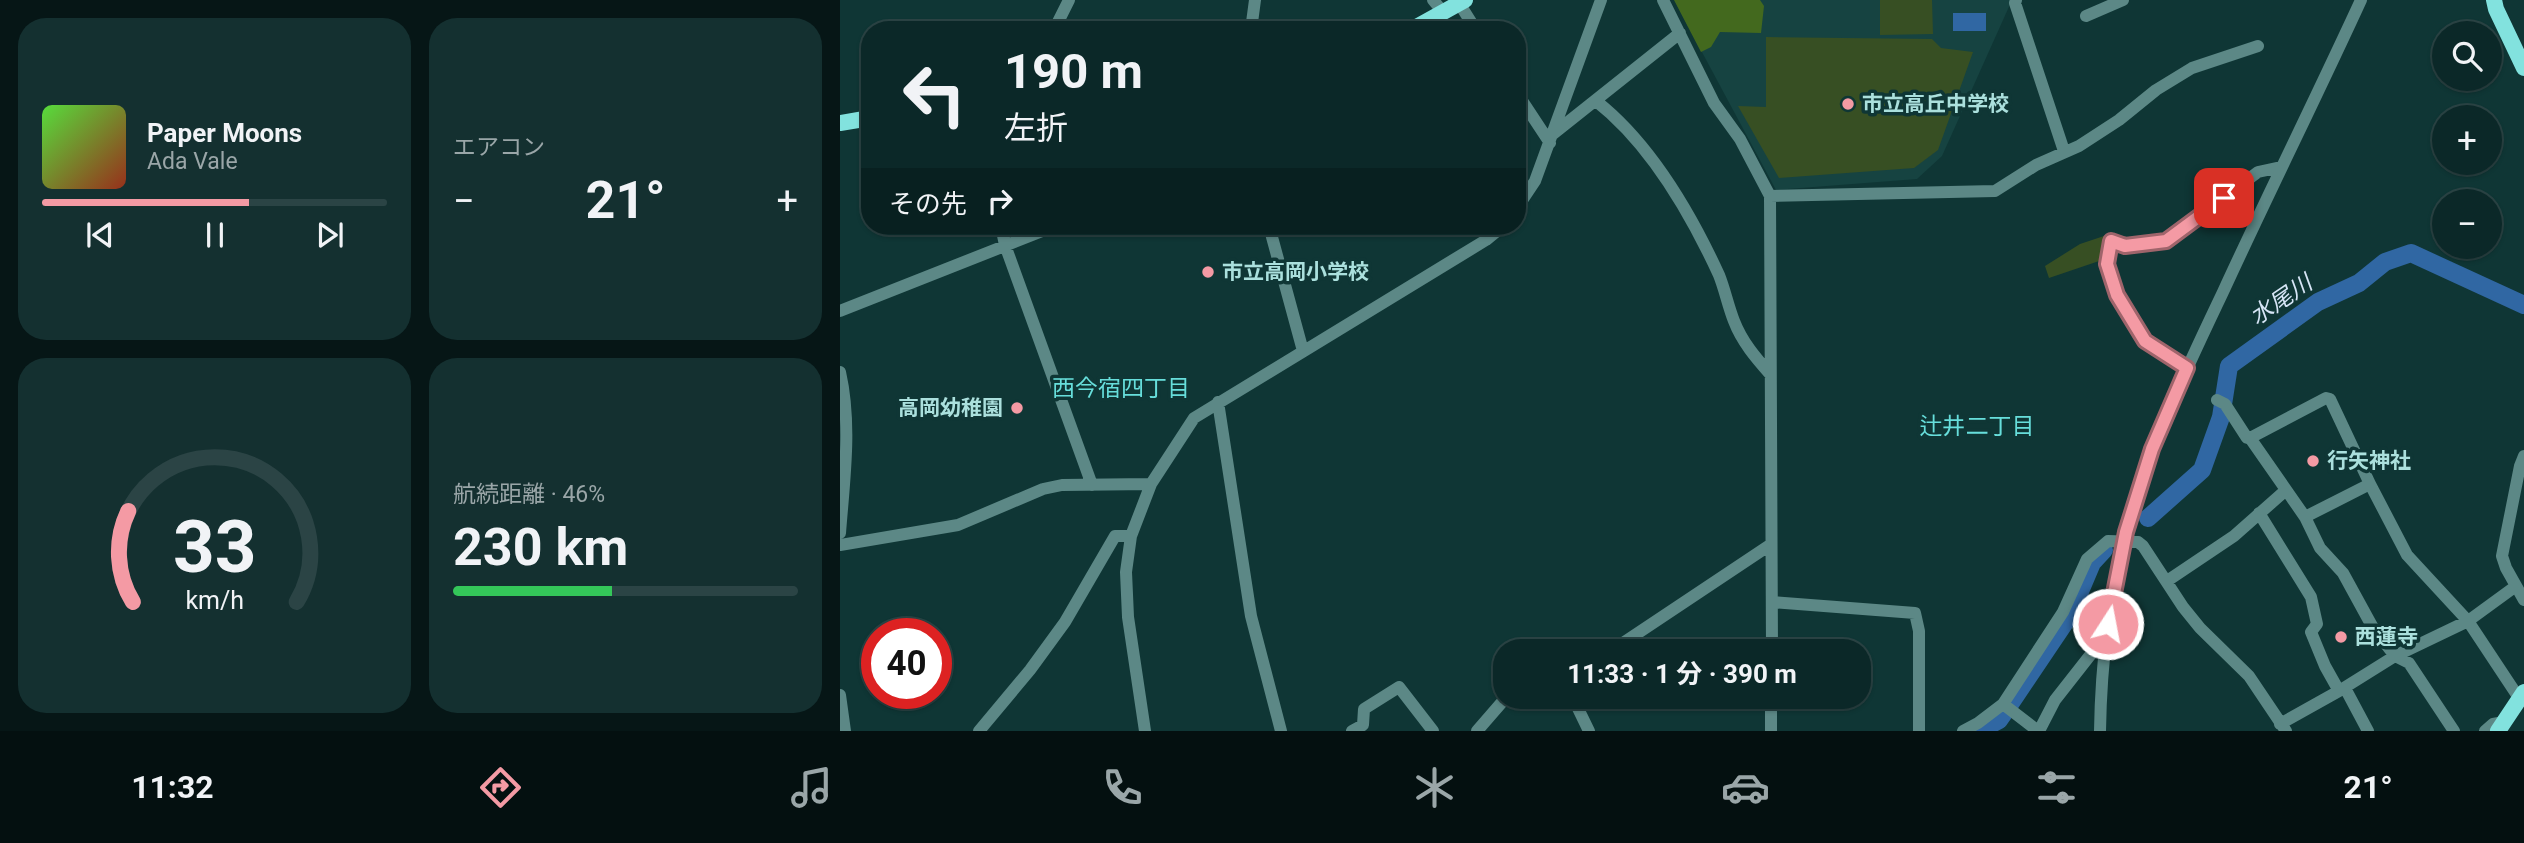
<!DOCTYPE html>
<html lang="ja">
<meta charset="utf-8">
<style>
:root{--surface:#0b2828;--page:#143030;--text:#f1f3f6;--muted:#9aa6a8;--line:#2b4445;--accent:#f49aa4}
body{margin:0;font-family:Roboto,"Noto Sans JP",sans-serif;background:var(--page);color:var(--text);height:100vh;display:flex;flex-direction:column;font-size:26px;white-space:nowrap}
*{box-sizing:border-box;margin:0}
p{font-size:23px;color:var(--muted)}
.icon{flex:none;width:38px;height:38px;fill:none;stroke:currentColor;stroke-width:2;stroke-linecap:round;stroke-linejoin:round}
.map{position:relative;flex:1;overflow:hidden}
.details{display:flex;flex-direction:column;gap:18px;padding:18px;background:#061616;width:840px}
.details>*{flex:none}
.banner{position:absolute;left:21px;top:21px;width:665px;height:214px;border-radius:28px;box-shadow:0 2px 5px #0004,0 0 0 2px var(--line);background:#0b2828;color:var(--text);overflow:hidden}
.controls{position:absolute;left:1592px;top:21px;display:grid;gap:14px}
.controls a{display:grid;place-items:center;width:70px;height:70px;border-radius:50%;background:var(--surface);box-shadow:0 2px 5px #0004,0 0 0 2px var(--line);font-size:35px}
.speed{position:absolute;left:21px;top:618px;display:flex;gap:14px;font-size:35px;font-weight:700;text-align:center}
.speed>*{display:grid;place-content:center;width:91px;height:91px;border-radius:50%;background:var(--surface);box-shadow:0 2px 5px #0004,0 0 0 2px var(--line);line-height:1}
.speed .limit{border:10px solid #d22;background:#fff;color:#111}
.pin{position:absolute;display:grid;place-items:center;width:60px;height:60px;color:#fff;margin:-30px;border-radius:14px;box-shadow:0 4px 10px #0006}
.me{position:absolute;width:77px;margin:-38px;rotate:11deg;stroke-linejoin:round;filter:drop-shadow(0 0 5px #0008)}
.turn{display:flex;align-items:center;gap:24px;height:147px;padding:0 28px;font-size:32px}
.turn .icon{width:91px;height:91px;stroke-width:2.5}
.turn b{display:block;font-size:49px;line-height:60px}
.then{display:flex;align-items:center;height:66px;padding:0 28px;background:#0003;gap:14px;font-size:26px}
.big{font-size:52px;font-weight:700;line-height:1.1}
.details .widget{flex:1;display:flex;flex-direction:column;justify-content:center;gap:10px;min-width:0;padding:0 24px;border-radius:28px;background:var(--page)}
.details .dial{align-items:center;gap:0}
.dial svg{height:182px;overflow:visible;fill:none;stroke:var(--line);stroke-width:7;stroke-linecap:round;text-anchor:middle}
.dial text{fill:var(--text);stroke:none}
.song{display:flex;align-items:center;gap:21px}
.cover{width:84px;height:84px;border-radius:10px;background:linear-gradient(135deg,hsl(110 70% 55%),hsl(10 70% 35%))}
.played{height:7px;border-radius:4px;background:linear-gradient(90deg,var(--accent) 60%,var(--line) 60%)}
.keys{display:flex;justify-content:space-around;direction:ltr}
.heat{display:flex;justify-content:space-between;align-items:center;font-size:38px;direction:ltr}
.charge{height:10px;border-radius:5px;background:linear-gradient(90deg,#34c759 46%,var(--line) 0)}
.details .tiles{flex:1;display:grid;gap:18px;grid-template-columns:repeat(2,1fr)}
.trip{position:absolute;left:653px;top:639px;width:378px;height:70px;border-radius:28px;background:var(--surface);box-shadow:0 2px 5px #0004,0 0 0 2px var(--line);font-weight:700;line-height:70px;text-align:center}
.tab-bar{display:flex;height:112px;justify-content:space-around;align-items:center;background:#041010;color:var(--muted)}
.tab-bar .icon{width:49px;height:49px}
.tab-bar .on{color:var(--accent)}
.tab-bar b{font-size:32px;color:var(--text)}
main{display:flex;flex:1;min-height:0}
.map>svg:first-child{display:block}
.built{fill:#164341}
.green{fill:#374f23}
.forest{fill:#43691e}
.water{fill:#3067a3}
.lines{fill:none;stroke-linecap:round;stroke-linejoin:round}
.river{stroke:#3067a3;stroke-width:18}
.minor{stroke:#5c8886;stroke-width:12}
.major{stroke:#82e2de;stroke-width:16}
.route-casing{stroke:#9f646b;stroke-width:18}
.route{stroke:#f49aa4;stroke-width:12}
.poi-dot{fill:#f49aa4;stroke:#0f3635;stroke-width:2.5}
.labels{text-anchor:middle;dominant-baseline:central;stroke-width:7;stroke-linejoin:round;paint-order:stroke}
.poi-label{font-size:21px;font-weight:bold;fill:#abe0dd;stroke:#0f3635;text-anchor:start}
.water-label{font-size:23px;font-style:italic;fill:#d7e6f7;stroke:#0f3635}
.neighbourhood-label{font-size:23px;fill:#67dedb;stroke:#0f3635}
</style>
<main>
<section class="details">
<div class="tiles">
<div class="widget">
<div class="song"><i class="cover"></i><div><b>Paper Moons</b><p>Ada Vale</p></div></div>
<div class="played"></div>
<div class="keys"><svg class="icon" aria-label="previous" viewBox="0 0 24 24"><path d="M18 5L8 12l10 7zM5 5v14"/></svg><svg class="icon" aria-label="pause" viewBox="0 0 24 24"><path d="M8 5v14M16 5v14"/></svg><svg class="icon" aria-label="next" viewBox="0 0 24 24"><path d="M6 5l10 7-10 7zM19 5v14"/></svg></div>
</div>
<div class="widget"><p>エアコン</p>
<div class="heat"><a>−</a><b class="big">21°</b><a>+</a></div>
</div>
<div class="widget dial"><svg viewBox="0 0 100 80">
<path d="M14 69A42 42 0 1 1 86 69"/>
<path d="M14 69A42 42 0 0 1 12 29" stroke="#f49aa4"/>
<text x="50" y="56" font-size="32" font-weight="700">33</text>
<text x="50" y="72" font-size="11">km/h</text>
</svg></div>
<div class="widget"><p>航続距離 · 46%</p><b class="big">230 km</b><div class="charge"></div></div>
</div>
</section>
<div class="map">
<svg width="1684" height="731" viewBox="0 0 1684 731">
<rect width="100%" height="100%" fill="#0f3635"/>
<path class="built" d="M 834,0 L 1172,0 L 1102,156 L 1077,179 L 936,190 Z"/>
<path class="green" d="M 1040,0 L 1092,0 L 1093,34 L 1040,35 Z
M 926,37 L 1092,39 L 1101,48 L 1133,52 L 1098,150 L 1074,168 L 939,178 L 898,106 L 926,107 Z
M 1267,235 L 1265,259 L 1209,278 L 1205,266 L 1240,244 Z"/>
<path class="forest" d="M 834,0 L 920,0 L 924,6 L 921,33 L 880,32 L 871,47 L 861,52 Z"/>
<path class="water" d="M 1113,13 L 1146,13 L 1146,31 L 1113,31 Z"/>
<g class="lines">
<path class="river" d="M 1308,518 L 1362,470 L 1381,417 L 1389,366 L 1478,302 L 1519,283 L 1545,262 L 1571,253 L 1684,305
M 1139,731 L 1159,720 L 1166,710 L 1230,615 L 1252,563 L 1264,550"/>
<path class="minor" d="M 593,0 L 603,12
M 823,0 L 874,103 L 900,139 L 930,196 L 932,651
M 1176,0 L 1175,3 L 1224,151
M 619,3 L 636,30
M 1246,16 L 1283,0
M 214,30 L 229,0
M 411,30 L 415,0
M 677,93 L 710,143
M 756,101 C 811,144 850,212 879,275 C 885,290 888,306 894,321 C 902,342 916,358 930,374
M 713,134 L 840,33
M 930,196 L 1155,191 L 1196,165 L 1239,146 L 1279,120 L 1316,90 L 1352,68 L 1418,46
M 677,208 L 695,181 L 761,0
M 161,226 L 165,245 L 252,485
M 429,226 L 463,351
M 0,311 L 215,226
M 1347,368 L 1305,341 L 1277,295 L 1267,264 L 1271,241 L 1285,246 L 1326,241 L 1418,172 L 1441,167
M 0,372 C 12,425 4,480 0,533
M 1377,400 L 1385,404 L 1407,438 L 1410,438
M 378,402 L 411,616 L 441,731
M 1684,456 L 1680,466 L 1662,556 L 1666,568 L 1684,600
M 1530,484 L 1567,555 L 1628,621 L 1679,698
M 1419,513 L 1471,597 L 1477,624 L 1471,632 L 1485,666 L 1499,691
M 1465,517 L 1530,484 L 1490,399 L 1486,398 L 1410,438 L 1465,517 L 1480,548 L 1503,573 L 1532,626 L 1555,656 L 1569,663 L 1614,731
M 0,545 L 118,525 L 203,489 L 222,485 L 311,484
M 1327,581 L 1394,536 L 1446,490
M 932,602 L 1075,613 L 1079,631 L 1079,731
M 771,651 L 930,545
M 1505,688 L 1528,731
M 0,695 L 5,731
M 732,696 L 749,731
M 1163,704 L 1198,731
M 1440,724 L 1499,691 L 1555,656 L 1628,621 L 1676,586
M 139,731 L 190,670 L 225,622 L 275,536 L 291,536
M 305,731 L 288,617 L 286,572 L 291,536 L 311,484 L 354,418 L 646,240 L 663,226
M 512,731 L 523,725 L 524,709 L 559,687 L 593,731
M 637,731 L 663,701 L 670,696
M 931,731 L 931,696
M 1123,731 L 1138,723 L 1163,704 L 1223,612 L 1247,559 L 1268,541 L 1298,542 L 1303,546 L 1343,607 L 1360,628 L 1409,676 L 1446,731
M 1199,731 L 1215,700 L 1266,635
M 1260,731 C 1261,664 1269,597 1286,532 C 1308,448 1346,370 1383,292 C 1428,194 1476,98 1521,0
M 1645,731 L 1653,724 L 1664,722"/>
<path class="major" d="M 1654,0 L 1656,9 L 1684,68
M 571,30 L 625,0
M 0,123 L 30,118
M 1658,731 L 1684,692"/>
</g>
<g class="lines">
<defs>
<path id="route" d="M 1268,624 L 1286,532 L 1312,449 L 1347,368 L 1305,341 L 1277,295 L 1267,264 L 1271,241 L 1285,246 L 1326,241 L 1384,198"/>
</defs>
<use href="#route" class="route-casing"/>
<use href="#route" class="route"/>
</g>
<g class="poi-dot">
<circle cx="1008" cy="104" r="7"/>
<circle cx="368" cy="272" r="7"/>
<circle cx="177" cy="408" r="7"/>
<circle cx="1473" cy="461" r="7"/>
<circle cx="1501" cy="637" r="7"/>
</g>
<g class="labels">
<g class="poi-label">
<text x="1022" y="104">市立高丘中学校</text>
<text x="382" y="272">市立高岡小学校</text>
<text x="163" y="408" text-anchor="end">高岡幼稚園</text>
<text x="1487" y="461">行矢神社</text>
<text x="1515" y="637">西蓮寺</text>
</g>
<g class="water-label">
<text transform="translate(1441 300) rotate(-34)">水尾川</text>
</g>
<g class="neighbourhood-label">
<text x="281" y="388">西今宿四丁目</text>
<text x="1137" y="426">辻井二丁目</text>
</g>
</g>
</svg>
<div class="controls">
<a><svg class="icon" aria-label="search" viewBox="0 0 24 24"><circle cx="10" cy="10" r="6"/><path d="M15 15l6 6"/></svg></a>
<a>+</a>
<a>−</a>
</div>
<div class="speed"><div class="limit">40</div></div>
<div class="pin" style="left:1384px;top:198px;background:#d93025"><svg class="icon" aria-label="arrive" viewBox="0 0 24 24"><path d="M6 21V4h12l-3 4 3 4H6"/></svg></div>
<svg class="me" style="left:1268px;top:624px" viewBox="-20 -20 40 40"><circle r="17" fill="#f49aa4" stroke="#fff" stroke-width="3"/><path d="M0-11L8 9 0 5-8 9z" fill="#fff"/></svg>
<div class="trip">11:33 · 1 分 · 390 m</div>
<div class="banner">
<div class="turn"><svg class="icon" aria-label="left" viewBox="0 0 24 24"><path d="M17 20v-9H6M10 6l-5 5 5 5"/></svg><div><b>190 m</b>左折</div></div>
<div class="then">その先<svg class="icon" aria-label="right" viewBox="0 0 24 24"><path d="M7 20v-9h11M14 6l5 5-5 5"/></svg></div>
</div>
</div>
</main>
<nav class="tab-bar">
<b>11:32</b>
<svg class="icon on" aria-label="directions" viewBox="0 0 24 24"><path d="M12 3l9 9-9 9-9-9zM9 14v-3h6M13 9l2 2-2 2"/></svg>
<svg class="icon" aria-label="music" viewBox="0 0 24 24"><path d="M9 18V5l10-2v13"/><circle cx="6" cy="18" r="3"/><circle cx="16" cy="16" r="3"/></svg>
<svg class="icon" aria-label="phone" viewBox="0 0 24 24"><path d="M5 4h4l2 5-3 2q2 4 5 5l2-3 5 2v4C11 20 4 13 5 4z"/></svg>
<svg class="icon" aria-label="climate" viewBox="0 0 24 24"><path d="M12 3v18M4 7l16 10M4 17L20 7"/></svg>
<svg class="icon" aria-label="car" viewBox="0 0 24 24"><path d="M5 17H2v-5l4-1 3-4h7l3 4 3 1v5h-3M9 17h6M6 11h13"/><circle cx="7" cy="17" r="2"/><circle cx="17" cy="17" r="2"/></svg>
<svg class="icon" aria-label="filters" viewBox="0 0 24 24"><path d="M4 7h16M4 17h16"/><circle cx="9" cy="7" r="2"/><circle cx="15" cy="17" r="2"/></svg>
<b>21°</b>
</nav>
